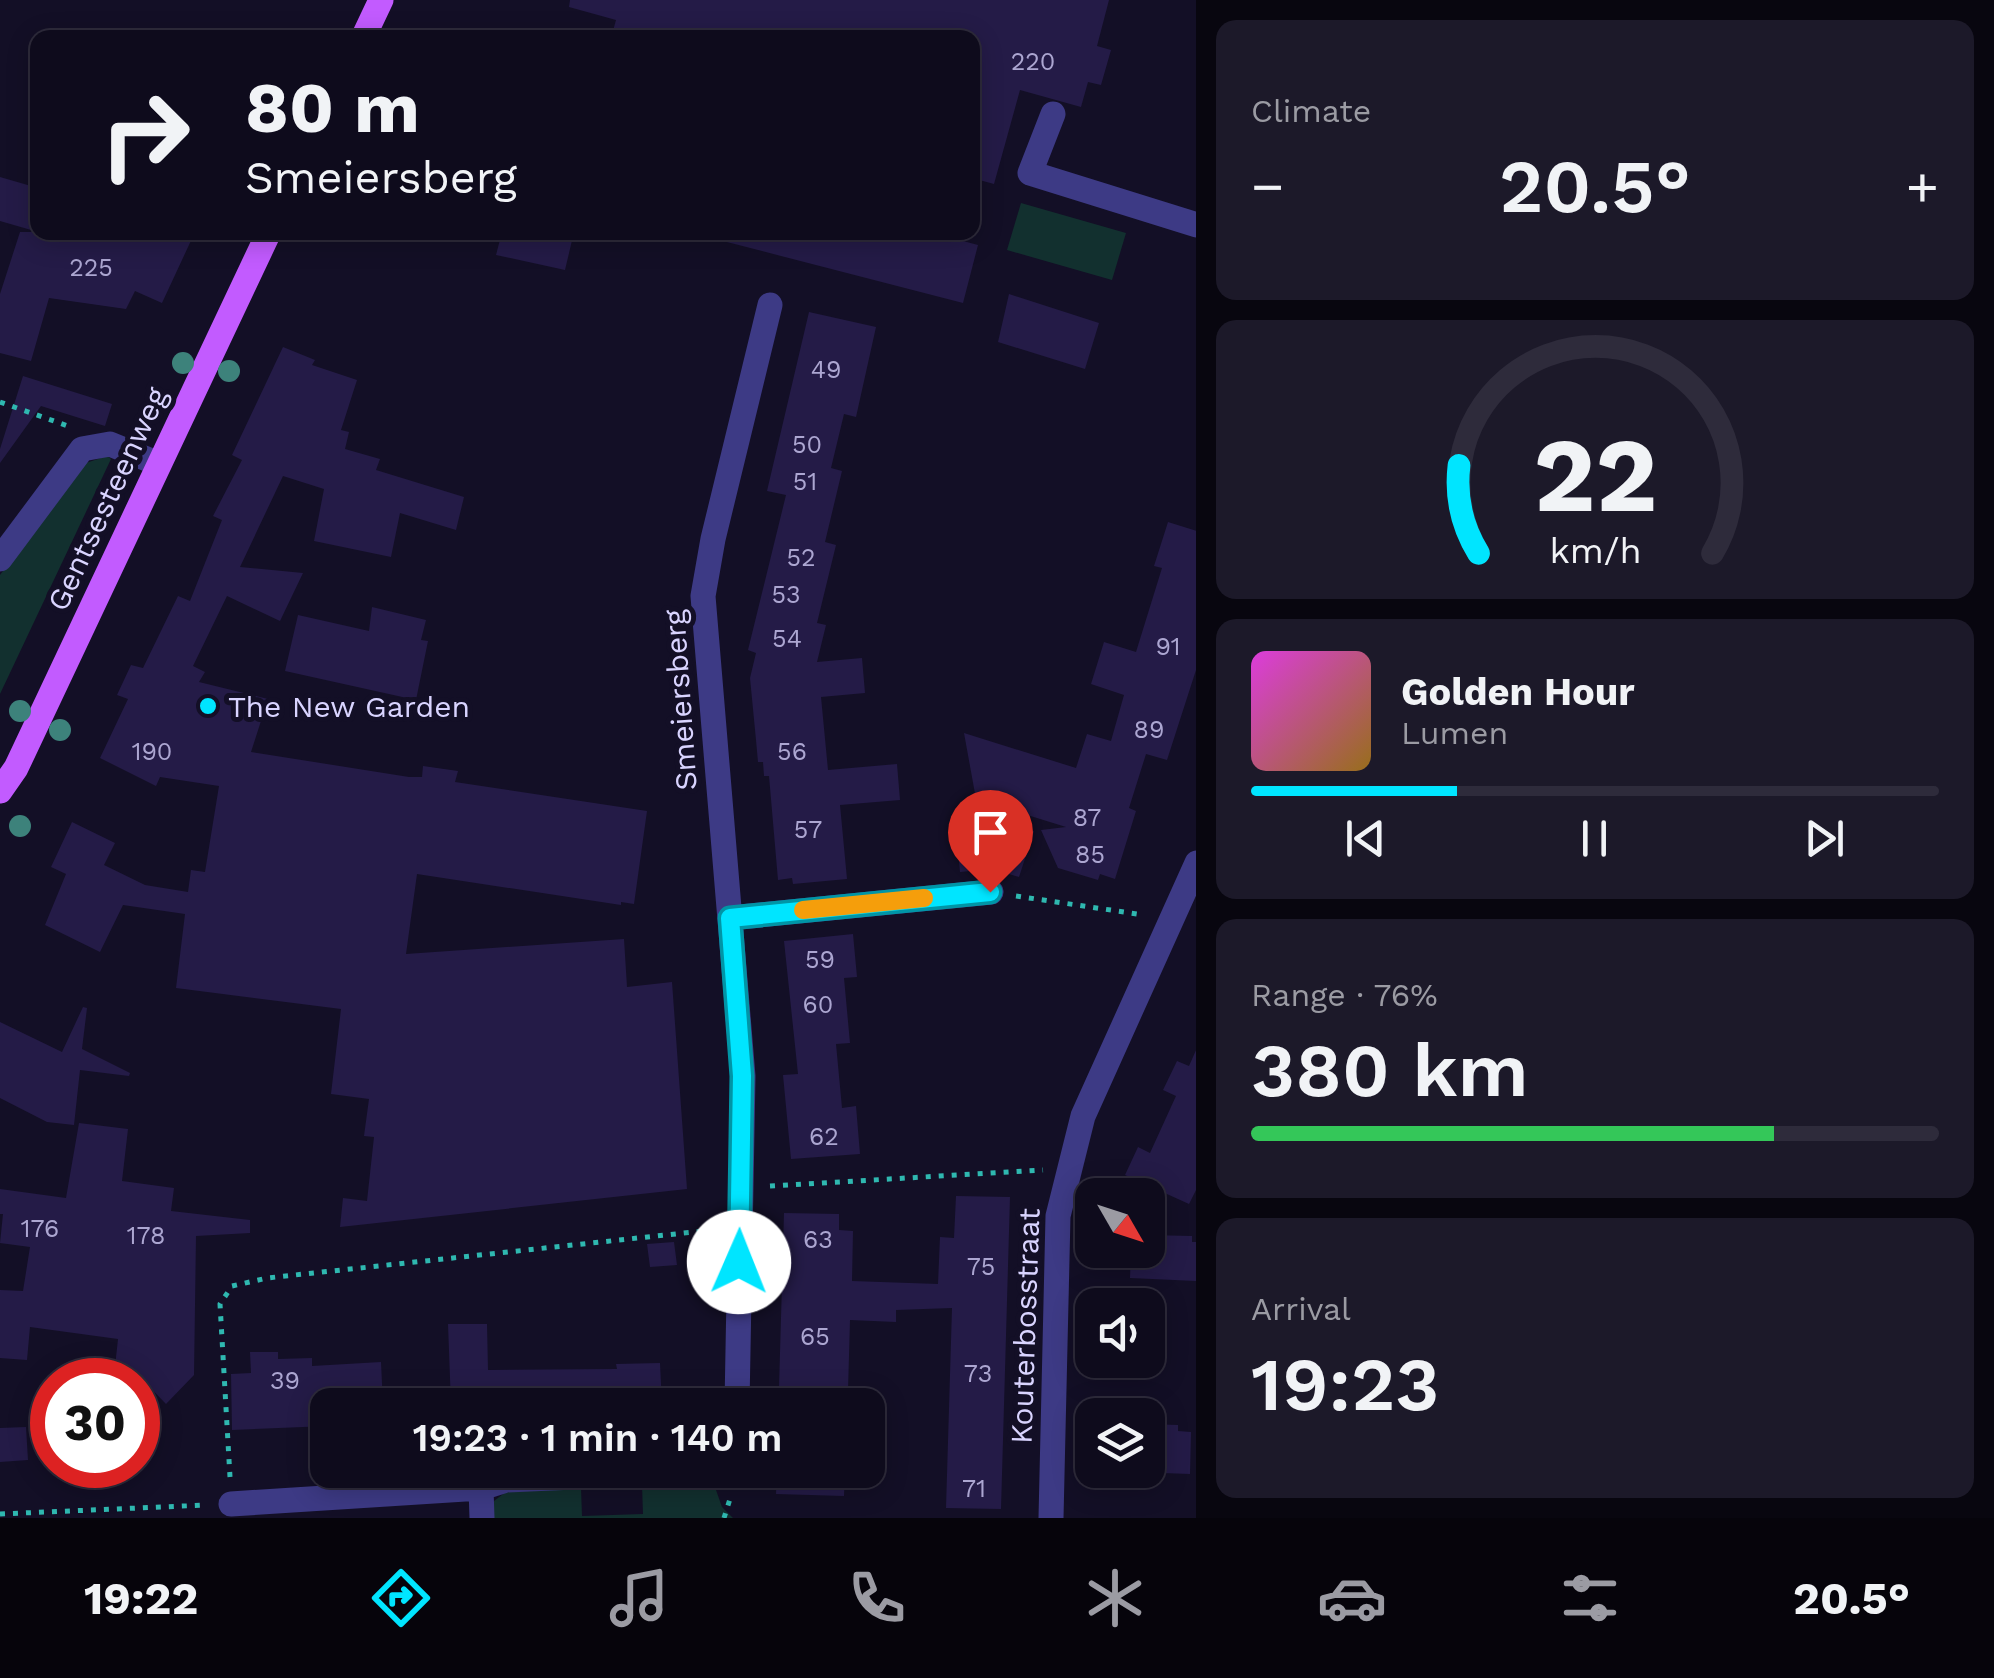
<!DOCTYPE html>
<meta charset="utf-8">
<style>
:root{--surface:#0e0b1c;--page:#1c1929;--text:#f1f3f6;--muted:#9b9ba3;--line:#2e2b3b;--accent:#00e5ff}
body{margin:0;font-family:"Work Sans",sans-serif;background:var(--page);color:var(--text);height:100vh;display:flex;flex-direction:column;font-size:38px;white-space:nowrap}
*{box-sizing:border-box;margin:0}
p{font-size:32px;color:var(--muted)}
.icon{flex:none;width:55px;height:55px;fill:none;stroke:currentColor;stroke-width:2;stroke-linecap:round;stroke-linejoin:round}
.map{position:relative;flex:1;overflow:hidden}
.side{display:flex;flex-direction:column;gap:20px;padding:20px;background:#08060f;width:798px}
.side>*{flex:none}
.guide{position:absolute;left:30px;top:30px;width:950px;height:210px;border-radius:20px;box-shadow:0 5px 25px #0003,0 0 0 2px var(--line);background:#0e0b1c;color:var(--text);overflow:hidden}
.needle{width:65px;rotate:129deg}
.buttons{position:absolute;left:1075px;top:1178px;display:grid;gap:20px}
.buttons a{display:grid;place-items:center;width:90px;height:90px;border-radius:20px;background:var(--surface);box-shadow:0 5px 25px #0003,0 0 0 2px var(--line);font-size:50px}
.speed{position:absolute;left:30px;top:1358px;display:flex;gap:20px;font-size:50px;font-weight:700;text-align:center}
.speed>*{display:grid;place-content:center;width:130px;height:130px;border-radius:50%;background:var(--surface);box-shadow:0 5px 25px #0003,0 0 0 2px var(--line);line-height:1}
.speed .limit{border:15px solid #d22;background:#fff;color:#111}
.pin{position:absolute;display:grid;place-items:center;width:85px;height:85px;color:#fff;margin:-102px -42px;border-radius:50% 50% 50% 0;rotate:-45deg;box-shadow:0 0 10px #0007}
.pin .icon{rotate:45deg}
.me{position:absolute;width:110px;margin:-55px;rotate:1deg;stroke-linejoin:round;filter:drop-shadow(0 0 8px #0008)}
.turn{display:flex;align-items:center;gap:35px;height:210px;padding:0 50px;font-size:45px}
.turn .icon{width:130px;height:130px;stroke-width:2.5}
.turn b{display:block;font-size:70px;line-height:85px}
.big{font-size:75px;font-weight:600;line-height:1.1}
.side .widget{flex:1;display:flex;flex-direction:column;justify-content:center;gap:15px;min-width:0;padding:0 35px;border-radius:20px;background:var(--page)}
.side .dial{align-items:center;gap:0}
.dial svg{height:260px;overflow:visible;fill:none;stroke:var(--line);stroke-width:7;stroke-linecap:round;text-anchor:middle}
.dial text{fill:var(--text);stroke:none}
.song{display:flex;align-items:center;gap:30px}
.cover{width:120px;height:120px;border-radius:15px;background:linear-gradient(135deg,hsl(300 70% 55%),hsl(40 70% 35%))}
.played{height:10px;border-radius:5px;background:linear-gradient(90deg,var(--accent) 30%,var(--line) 30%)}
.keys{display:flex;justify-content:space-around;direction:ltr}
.heat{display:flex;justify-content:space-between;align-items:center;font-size:55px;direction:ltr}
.charge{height:15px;border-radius:8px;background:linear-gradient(90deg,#34c759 76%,var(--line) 0)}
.trip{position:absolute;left:310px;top:1388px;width:575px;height:100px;border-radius:20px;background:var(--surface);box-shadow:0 5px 25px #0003,0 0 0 2px var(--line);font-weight:600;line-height:100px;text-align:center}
.tab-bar{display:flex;height:160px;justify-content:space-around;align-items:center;background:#06040b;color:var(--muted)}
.tab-bar .icon{width:70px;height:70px}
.tab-bar .selected{color:var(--accent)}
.tab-bar b{font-size:45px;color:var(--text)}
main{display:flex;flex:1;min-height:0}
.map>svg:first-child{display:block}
.green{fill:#12302f}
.building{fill:#241b47}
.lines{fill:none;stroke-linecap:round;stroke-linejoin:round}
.path{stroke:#2fb8b0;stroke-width:5;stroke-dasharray:5 8;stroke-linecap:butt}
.minor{stroke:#3d3a85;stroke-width:25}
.major{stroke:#c25bff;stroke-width:25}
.tree{fill:#3d827b}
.route-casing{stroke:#0095a6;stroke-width:25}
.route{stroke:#00e5ff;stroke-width:18}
.slow{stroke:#f59e0b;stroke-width:18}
.poi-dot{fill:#00e5ff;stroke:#130f26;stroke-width:4}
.labels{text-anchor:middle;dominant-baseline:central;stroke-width:10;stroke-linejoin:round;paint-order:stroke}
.number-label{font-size:25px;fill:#aca6d1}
.street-label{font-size:30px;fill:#d9d4ff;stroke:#130f26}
.poi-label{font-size:30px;fill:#d9d4ff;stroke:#130f26;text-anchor:start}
</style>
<main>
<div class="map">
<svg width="1197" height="1518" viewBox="0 0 1197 1518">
<rect width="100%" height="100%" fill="#130f26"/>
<path class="green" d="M 1021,203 L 1126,233 L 1112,280 L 1007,250 Z
M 107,456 L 111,459 L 0,694 L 0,575 L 76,473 L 86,463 Z
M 698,1483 L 716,1490 L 722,1507 L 733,1518 L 491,1518 L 494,1501 L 507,1491 L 581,1488 L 582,1516 L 643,1514 L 642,1485 Z"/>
<path class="building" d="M 570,0 L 1109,0 L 1097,46 L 1111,50 L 1101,85 L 1088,82 L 1081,107 L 1020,90 L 994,184 L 972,178 L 972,38 L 611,38 L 616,20 L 569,7 Z
M 0,177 L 38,188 L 38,232 L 0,221 Z
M 20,232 L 195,232 L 162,303 L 135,291 L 126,309 L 49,298 L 31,361 L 0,353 L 0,294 Z
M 502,232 L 574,232 L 565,270 L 496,255 Z
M 724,232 L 929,232 L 978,245 L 963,303 L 723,241 Z
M 1009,294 L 1099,323 L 1085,369 L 998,342 Z
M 809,312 L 876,327 L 856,417 L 844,414 L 831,468 L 842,471 L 825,542 L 836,545 L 817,623 L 826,625 L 817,662 L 862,658 L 865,693 L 821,697 L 828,770 L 897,764 L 900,800 L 840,805 L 847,879 L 793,884 L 792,878 L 778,880 L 769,776 L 764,776 L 763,762 L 758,762 L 756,740 L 750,678 L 756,653 L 748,650 L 786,495 L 767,491 Z
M 283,347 L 315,360 L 312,365 L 357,380 L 341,430 L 349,432 L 345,449 L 380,459 L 376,470 L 464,497 L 456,530 L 400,513 L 391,557 L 314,541 L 324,489 L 283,476 L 240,567 L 303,573 L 280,621 L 227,596 L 193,666 L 205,672 L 199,682 L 268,699 L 251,752 L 409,777 L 422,777 L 423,766 L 458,771 L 455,782 L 647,811 L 634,904 L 621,902 L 621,905 L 417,874 L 406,954 L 624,939 L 627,987 L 672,982 L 687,1189 L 340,1227 L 343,1198 L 367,1201 L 374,1137 L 364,1136 L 369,1099 L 331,1094 L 341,1009 L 176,988 L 185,914 L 123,905 L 100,952 L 45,925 L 66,874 L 51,867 L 72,822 L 115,843 L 104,865 L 145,885 L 188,892 L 191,870 L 205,872 L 219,786 L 160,777 L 156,786 L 100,758 L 128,699 L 117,695 L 131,665 L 143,668 L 178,596 L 190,601 L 222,520 L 213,516 L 242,460 L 232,455 Z
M 23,376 L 112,404 L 105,426 L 41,406 L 0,463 L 0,449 Z
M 1168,522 L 1197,531 L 1197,667 L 1167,760 L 1146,754 L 1129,808 L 1136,811 L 1115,879 L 1100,874 L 1098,880 L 1058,868 L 1041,830 L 1066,827 L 976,799 L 964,733 L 1076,768 L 1087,734 L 1111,741 L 1124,695 L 1091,684 L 1104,642 L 1136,652 L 1162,568 L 1154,566 Z
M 372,607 L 426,620 L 421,640 L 428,641 L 416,700 L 285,671 L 298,615 L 369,631 Z
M 1034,831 L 1019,877 L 992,869 L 960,872 L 957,841 Z
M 853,934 L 857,977 L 844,978 L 850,1043 L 836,1044 L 842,1108 L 856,1106 L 860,1154 L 791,1159 L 783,1075 L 798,1074 L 784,941 Z
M 83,1007 L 87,1008 L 82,1049 L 130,1073 L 129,1076 L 80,1070 L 74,1125 L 47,1122 L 0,1098 L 0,1022 L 62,1052 Z
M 1197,1048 L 1197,1188 L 1189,1204 L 1125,1175 L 1138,1147 L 1150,1153 L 1176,1096 L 1163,1090 L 1177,1061 L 1189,1066 Z
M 79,1123 L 128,1129 L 122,1181 L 174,1188 L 171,1211 L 250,1220 L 250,1233 L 196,1236 L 194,1375 L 166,1404 L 137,1374 L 114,1376 L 118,1339 L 30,1327 L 27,1360 L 0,1358 L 0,1290 L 23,1291 L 30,1247 L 0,1243 L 3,1214 L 0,1214 L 0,1189 L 66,1198 Z
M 956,1196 L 1010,1197 L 1001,1509 L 946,1508 L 952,1308 L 896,1310 L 896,1322 L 850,1320 L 848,1391 L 779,1388 L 784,1213 L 839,1214 L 839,1230 L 853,1231 L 852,1281 L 938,1284 L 940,1237 L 954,1238 Z
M 1148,1235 L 1192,1236 L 1192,1242 L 1197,1242 L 1197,1281 L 1130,1278 L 1131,1250 L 1148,1250 Z
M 674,1242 L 677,1265 L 650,1267 L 647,1244 Z
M 448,1324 L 487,1324 L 488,1370 L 617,1369 L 616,1364 L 660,1363 L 662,1405 L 451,1405 Z
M 250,1352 L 278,1352 L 278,1359 L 312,1358 L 312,1366 L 381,1362 L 383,1405 L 328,1405 L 328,1426 L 232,1430 L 231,1374 L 251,1373 Z
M 1148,1424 L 1178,1425 L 1178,1431 L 1191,1432 L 1190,1474 L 1162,1473 L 1162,1468 L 1148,1468 Z
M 26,1427 L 28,1460 L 0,1462 L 0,1428 Z
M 777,1470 L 845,1470 L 844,1496 L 776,1494 Z"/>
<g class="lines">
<path class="path" d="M 0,402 L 68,426
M 1016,896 L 1144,915
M 770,1186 L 1043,1170
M 230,1477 L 220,1304 L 232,1286 L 267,1278 L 712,1230
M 0,1514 L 207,1505
M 724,1518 L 730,1499"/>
<path class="minor" d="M 1053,114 L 1030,173 L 1197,225
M 0,559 L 82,449 L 110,444 L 159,464
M 730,918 L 991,892
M 737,1405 L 743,1076 L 703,596 L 713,539 L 770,305
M 481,1488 L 506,1480 L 731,1470
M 231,1504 L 481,1488 L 482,1518
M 1051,1518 L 1058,1216 L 1083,1116 L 1197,863"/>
<path class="major" d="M 363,38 L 381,0
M 0,791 L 16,768 L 269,232"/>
</g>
<g class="tree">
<circle cx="183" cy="363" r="11"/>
<circle cx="229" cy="371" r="11"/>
<circle cx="20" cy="711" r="11"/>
<circle cx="60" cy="730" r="11"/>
<circle cx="20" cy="826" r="11"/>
</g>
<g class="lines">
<defs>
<path id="route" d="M 739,1262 L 742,1076 L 730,918 L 990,892"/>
</defs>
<use href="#route" class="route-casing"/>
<use href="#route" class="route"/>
<path class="slow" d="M 803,910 L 924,898"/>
</g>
<circle class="poi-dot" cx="208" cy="706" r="10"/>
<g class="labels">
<g class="number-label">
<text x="1033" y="61">220</text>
<text x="91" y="267">225</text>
<text x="826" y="369">49</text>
<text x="807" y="444">50</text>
<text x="805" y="481">51</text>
<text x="801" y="557">52</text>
<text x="786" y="594">53</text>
<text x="787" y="638">54</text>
<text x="1168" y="646">91</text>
<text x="1149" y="729">89</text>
<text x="152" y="751">190</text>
<text x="792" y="751">56</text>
<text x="1087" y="817">87</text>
<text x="808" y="829">57</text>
<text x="1090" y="854">85</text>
<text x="820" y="959">59</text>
<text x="818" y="1004">60</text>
<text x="824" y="1136">62</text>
<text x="40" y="1228">176</text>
<text x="146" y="1235">178</text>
<text x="818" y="1239">63</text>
<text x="981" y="1266">75</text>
<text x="815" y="1336">65</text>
<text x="978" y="1373">73</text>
<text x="285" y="1380">39</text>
<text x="974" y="1488">71</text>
</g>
<g class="street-label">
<text transform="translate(107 499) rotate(-65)">Gentsesteenweg</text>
<text transform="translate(680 700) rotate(-94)">Smeiersberg</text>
<text transform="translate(1025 1326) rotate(-88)">Kouterbosstraat</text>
</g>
<g class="poi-label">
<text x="228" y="706">The New Garden</text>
</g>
</g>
</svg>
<div class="buttons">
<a><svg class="needle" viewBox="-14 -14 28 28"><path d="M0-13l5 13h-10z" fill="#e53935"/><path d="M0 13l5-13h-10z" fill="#9b9ba3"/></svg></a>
<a><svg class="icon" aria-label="sound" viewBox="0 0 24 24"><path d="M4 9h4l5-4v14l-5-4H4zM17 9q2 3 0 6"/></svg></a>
<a><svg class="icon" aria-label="layers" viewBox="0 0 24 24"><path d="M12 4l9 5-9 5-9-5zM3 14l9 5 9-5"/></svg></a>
</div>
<div class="speed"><div class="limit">30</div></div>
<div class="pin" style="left:990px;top:892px;background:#d93025"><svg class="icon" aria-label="arrive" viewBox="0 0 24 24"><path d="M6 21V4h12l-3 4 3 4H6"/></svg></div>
<svg class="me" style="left:739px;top:1262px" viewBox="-20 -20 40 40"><circle r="19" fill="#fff"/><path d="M0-13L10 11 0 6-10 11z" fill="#00e5ff"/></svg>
<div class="trip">19:23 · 1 min · 140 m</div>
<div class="guide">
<div class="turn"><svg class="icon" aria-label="right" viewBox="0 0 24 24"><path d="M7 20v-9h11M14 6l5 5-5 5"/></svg><div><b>80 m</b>Smeiersberg</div></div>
</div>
</div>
<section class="side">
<div class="widget"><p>Climate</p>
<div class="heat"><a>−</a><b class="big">20.5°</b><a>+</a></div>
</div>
<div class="widget dial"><svg viewBox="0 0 100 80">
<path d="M14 69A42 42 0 1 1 86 69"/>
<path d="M14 69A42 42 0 0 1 8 42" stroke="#00e5ff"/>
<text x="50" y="56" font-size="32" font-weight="700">22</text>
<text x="50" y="72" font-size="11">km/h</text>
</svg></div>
<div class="widget">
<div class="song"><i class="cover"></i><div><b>Golden Hour</b><p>Lumen</p></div></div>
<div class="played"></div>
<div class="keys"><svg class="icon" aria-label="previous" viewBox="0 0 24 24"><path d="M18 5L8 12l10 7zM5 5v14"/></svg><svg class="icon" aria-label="pause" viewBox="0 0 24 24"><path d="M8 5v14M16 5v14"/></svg><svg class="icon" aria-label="next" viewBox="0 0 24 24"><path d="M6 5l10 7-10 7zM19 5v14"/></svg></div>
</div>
<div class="widget"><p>Range · 76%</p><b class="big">380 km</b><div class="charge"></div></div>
<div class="widget"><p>Arrival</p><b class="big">19:23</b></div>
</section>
</main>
<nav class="tab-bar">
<b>19:22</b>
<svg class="icon selected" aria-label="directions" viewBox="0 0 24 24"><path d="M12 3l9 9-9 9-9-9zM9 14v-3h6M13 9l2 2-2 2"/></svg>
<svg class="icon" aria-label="music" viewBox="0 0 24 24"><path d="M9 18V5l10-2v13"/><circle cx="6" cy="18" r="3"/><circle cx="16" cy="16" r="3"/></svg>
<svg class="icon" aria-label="phone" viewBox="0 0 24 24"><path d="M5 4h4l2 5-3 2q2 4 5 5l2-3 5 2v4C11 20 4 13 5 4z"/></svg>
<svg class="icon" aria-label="climate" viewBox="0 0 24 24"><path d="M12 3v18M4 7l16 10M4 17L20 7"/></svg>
<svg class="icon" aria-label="car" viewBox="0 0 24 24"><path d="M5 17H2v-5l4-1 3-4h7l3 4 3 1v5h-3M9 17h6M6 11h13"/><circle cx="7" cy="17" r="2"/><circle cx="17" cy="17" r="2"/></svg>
<svg class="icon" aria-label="filters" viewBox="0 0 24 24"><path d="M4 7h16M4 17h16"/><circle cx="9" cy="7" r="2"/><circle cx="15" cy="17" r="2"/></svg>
<b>20.5°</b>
</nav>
